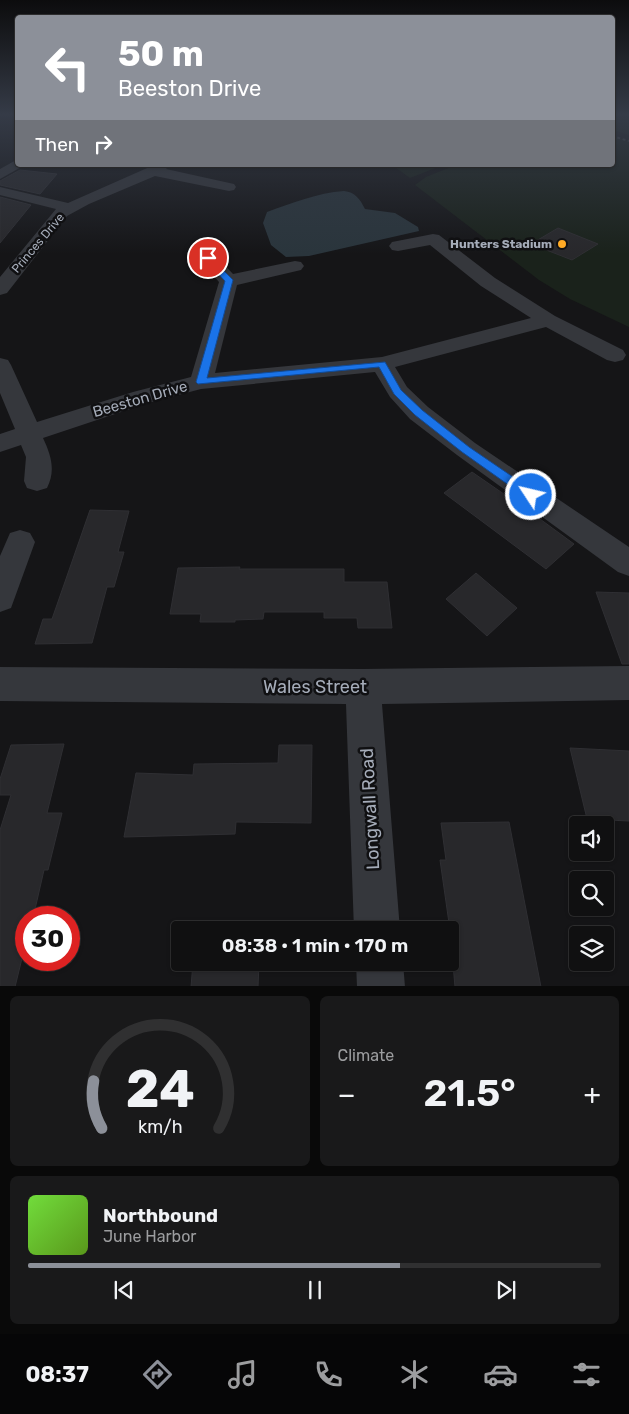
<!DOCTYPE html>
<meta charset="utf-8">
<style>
:root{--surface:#101011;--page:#19191a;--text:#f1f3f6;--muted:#9c9d9f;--line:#303031;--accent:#8c9099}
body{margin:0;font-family:Rubik,sans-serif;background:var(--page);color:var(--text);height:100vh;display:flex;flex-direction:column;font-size:19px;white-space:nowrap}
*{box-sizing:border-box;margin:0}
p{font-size:16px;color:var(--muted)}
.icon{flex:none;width:28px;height:28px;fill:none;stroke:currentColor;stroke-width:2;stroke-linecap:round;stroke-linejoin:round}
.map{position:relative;height:986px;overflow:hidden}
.side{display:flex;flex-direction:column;gap:10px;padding:10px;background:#090909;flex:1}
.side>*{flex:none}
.top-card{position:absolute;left:15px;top:15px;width:600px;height:152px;border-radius:5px;box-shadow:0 1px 4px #0004,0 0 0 1px var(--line);background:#8c9099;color:#fff;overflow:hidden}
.fabs{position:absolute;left:569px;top:816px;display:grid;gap:10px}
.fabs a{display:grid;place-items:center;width:45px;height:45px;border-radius:5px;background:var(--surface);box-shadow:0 1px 4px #0004,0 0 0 1px var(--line);font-size:25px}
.speed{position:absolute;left:15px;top:906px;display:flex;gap:10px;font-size:25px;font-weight:700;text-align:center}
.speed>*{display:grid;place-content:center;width:65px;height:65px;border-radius:50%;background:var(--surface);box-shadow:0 1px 4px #0004,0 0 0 1px var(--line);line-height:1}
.speed .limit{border:8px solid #d22;background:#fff;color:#111}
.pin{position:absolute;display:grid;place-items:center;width:42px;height:42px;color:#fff;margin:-21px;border:2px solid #fff;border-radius:50%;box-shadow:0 1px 5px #0007}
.me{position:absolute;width:55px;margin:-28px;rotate:305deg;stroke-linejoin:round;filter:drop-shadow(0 0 4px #0008)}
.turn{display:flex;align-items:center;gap:18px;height:105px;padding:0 20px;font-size:22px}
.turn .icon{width:65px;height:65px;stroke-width:2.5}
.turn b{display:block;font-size:35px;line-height:42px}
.then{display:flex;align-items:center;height:48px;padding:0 20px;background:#0003;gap:10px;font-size:19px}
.big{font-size:38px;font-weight:600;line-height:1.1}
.side .tile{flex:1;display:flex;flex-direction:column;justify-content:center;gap:8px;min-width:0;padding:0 18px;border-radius:8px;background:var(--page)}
.side .dial{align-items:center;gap:0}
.dial svg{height:130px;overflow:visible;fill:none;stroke:var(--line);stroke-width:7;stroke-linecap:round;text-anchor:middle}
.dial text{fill:var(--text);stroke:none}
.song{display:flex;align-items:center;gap:15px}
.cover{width:60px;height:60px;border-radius:8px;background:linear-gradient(135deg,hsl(100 70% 55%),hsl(90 70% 35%))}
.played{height:5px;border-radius:2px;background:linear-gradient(90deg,var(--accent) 65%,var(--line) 65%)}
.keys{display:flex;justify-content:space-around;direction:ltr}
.heat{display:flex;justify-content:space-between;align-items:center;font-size:28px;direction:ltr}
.side .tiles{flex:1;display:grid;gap:10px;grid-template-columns:1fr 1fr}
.tile:last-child{grid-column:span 2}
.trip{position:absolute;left:171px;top:921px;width:288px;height:50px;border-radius:5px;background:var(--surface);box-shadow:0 1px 4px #0004,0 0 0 1px var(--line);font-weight:600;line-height:50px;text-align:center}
.dock{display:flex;height:80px;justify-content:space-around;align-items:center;background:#060607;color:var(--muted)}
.dock .icon{width:35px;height:35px}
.dock .active{color:var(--accent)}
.dock b{font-size:22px;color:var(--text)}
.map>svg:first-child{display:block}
.green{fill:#1a221b}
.water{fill:#2a353c}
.building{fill:#28282b;stroke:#2f2f33}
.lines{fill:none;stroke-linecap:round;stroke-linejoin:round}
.street{fill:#35373c;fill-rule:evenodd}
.rail{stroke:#484b52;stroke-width:2;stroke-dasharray:3 2.5;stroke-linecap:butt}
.route{fill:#1a73e8;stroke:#114b97}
.poi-dot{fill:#ffaa25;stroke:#101012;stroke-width:2}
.labels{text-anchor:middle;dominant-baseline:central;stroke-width:5;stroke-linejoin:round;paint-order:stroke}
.far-street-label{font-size:12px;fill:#a5acb9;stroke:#101012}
.far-poi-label{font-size:12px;font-weight:bold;fill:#a5acb9;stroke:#101012;text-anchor:end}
.street-label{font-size:15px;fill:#a5acb9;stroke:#101012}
.near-street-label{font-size:18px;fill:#a5acb9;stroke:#101012}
</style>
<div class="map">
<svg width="629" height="987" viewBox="0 0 629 987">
<rect width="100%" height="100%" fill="#151517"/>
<path class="green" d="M 613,115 L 629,115 L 629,135 L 613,130 Z
M 613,137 L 629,141 L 629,327 L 570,299 L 539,280 L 415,185 L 426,177 L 456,165 L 612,165 Z
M 392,165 L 443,165 L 410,178 Z"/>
<path class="water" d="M 344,191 C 355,192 360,199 365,209 L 395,213 L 418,227 L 419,231 L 309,256 L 286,257 L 271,245 L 263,223 L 267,212 C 292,203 317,193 344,191 Z"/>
<path class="building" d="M 20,170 L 57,174 L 40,194 L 0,185 L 0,181 Z
M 0,197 L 31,205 L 0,243 Z
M 558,228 L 598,244 L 572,260 L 531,244 Z
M 472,472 L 540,519 L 574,544 L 546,569 L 444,493 Z
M 90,510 L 129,511 L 118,552 L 124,552 L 114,587 L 107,587 L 92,643 L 35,644 L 43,619 L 52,619 Z
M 240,567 L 239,569 L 344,569 L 344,582 L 387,582 L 392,628 L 358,628 L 357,618 L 324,618 L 324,612 L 264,612 L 263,619 L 235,620 L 235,622 L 200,622 L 201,614 L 170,614 L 178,568 Z
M 476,573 L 517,608 L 487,636 L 446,599 Z
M 596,592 L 629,593 L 629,664 L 622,664 Z
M 64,744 L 47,813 L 62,813 L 48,870 L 44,870 L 33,918 L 26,918 L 26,942 L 15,987 L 0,987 L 0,830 L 11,795 L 0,795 L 0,779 L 11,745 Z
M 279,745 L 312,745 L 311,823 L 236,822 L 235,834 L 124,837 L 136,773 L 193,775 L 194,764 L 278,763 Z
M 570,748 L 629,751 L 629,821 L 587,819 Z
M 509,822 L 541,987 L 455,987 L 450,930 L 440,860 L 446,860 L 441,823 Z
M 193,962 L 259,962 L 258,987 L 191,987 Z"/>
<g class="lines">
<path class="street" d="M 18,159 L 18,165 L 23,166 L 0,179 L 0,169 Z
M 154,165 L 170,165 L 166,169 L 234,184 L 236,187 L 234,190 L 229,191 L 155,176 L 89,204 L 67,216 L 7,293 L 0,295 L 0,277 L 56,209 L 0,195 L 0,187 L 68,203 Z
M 433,234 L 439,235 L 495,278 L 555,316 L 623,350 L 626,355 L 623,360 L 615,362 L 607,360 L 546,327 L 395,367 L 407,387 L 428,407 L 475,443 L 629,547 L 629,576 L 618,572 L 457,455 L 410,419 L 390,397 L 375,372 L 201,389 L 148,403 L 43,438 C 51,455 56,470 47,488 L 37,491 L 27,488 L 24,481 L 26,457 L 21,445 L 0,452 L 0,434 L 15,429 L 0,393 L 0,358 L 8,360 L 11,365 L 37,422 L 133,392 L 191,377 L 219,282 L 199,259 L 202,255 C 216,252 224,265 233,274 L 295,261 L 301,262 L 304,266 L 301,270 L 237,285 L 215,373 L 382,357 L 531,318 L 481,286 L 430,245 L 398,251 L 392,250 L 389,246 L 392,242 Z
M 20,530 L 30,533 L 35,542 L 11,608 L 0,612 L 0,556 L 10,533 Z
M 629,666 L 629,700 L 382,704 L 400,930 L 354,930 L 346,704 L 0,701 L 0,667 L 363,669 Z
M 356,962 L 403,962 L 405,987 L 357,987 Z"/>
<path class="rail" d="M 612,136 L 629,141"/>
</g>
<linearGradient id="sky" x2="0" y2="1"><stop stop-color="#0c0c0d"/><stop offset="0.45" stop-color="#353b47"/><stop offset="1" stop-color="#353b47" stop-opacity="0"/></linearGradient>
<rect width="629" height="254" fill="url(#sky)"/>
<path class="route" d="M 205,257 L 210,257 L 233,280 L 207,378 L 385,362 L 401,390 L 422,410 L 469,447 L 535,492 L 537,495 L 535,498 L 527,498 L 462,452 L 415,415 L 394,394 L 379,367 L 198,384 L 196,382 L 225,281 L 205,260 Z"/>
<circle class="poi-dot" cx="562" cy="244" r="5"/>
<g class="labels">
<g class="far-street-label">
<text transform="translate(38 243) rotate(-50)">Princes Drive</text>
</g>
<g class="far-poi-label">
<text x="552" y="244">Hunters Stadium</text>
</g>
<g class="street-label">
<text transform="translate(140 399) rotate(-16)">Beeston Drive</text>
</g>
<g class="near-street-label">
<text x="315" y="687">Wales Street</text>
<text transform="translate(370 809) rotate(-93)">Longwall Road</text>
</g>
</g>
</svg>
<div class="fabs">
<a><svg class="icon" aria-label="sound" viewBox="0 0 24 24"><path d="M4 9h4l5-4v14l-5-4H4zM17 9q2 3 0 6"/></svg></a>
<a><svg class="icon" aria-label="search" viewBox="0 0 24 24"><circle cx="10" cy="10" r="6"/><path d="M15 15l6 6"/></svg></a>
<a><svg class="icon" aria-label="layers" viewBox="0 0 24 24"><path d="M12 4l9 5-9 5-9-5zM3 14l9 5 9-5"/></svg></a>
</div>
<div class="speed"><div class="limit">30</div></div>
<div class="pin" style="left:208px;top:258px;background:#d93025"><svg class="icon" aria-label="arrive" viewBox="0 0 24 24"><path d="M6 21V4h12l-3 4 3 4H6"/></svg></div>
<svg class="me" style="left:531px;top:495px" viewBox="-20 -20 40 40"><circle r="17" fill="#1a73e8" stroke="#fff" stroke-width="3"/><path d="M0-11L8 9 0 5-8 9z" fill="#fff"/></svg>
<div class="trip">08:38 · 1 min · 170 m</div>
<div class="top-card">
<div class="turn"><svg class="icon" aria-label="left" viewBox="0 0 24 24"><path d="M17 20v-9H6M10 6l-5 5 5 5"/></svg><div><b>50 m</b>Beeston Drive</div></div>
<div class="then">Then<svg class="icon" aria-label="right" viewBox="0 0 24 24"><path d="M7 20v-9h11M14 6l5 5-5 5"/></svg></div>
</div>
</div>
<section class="side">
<div class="tiles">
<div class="tile dial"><svg viewBox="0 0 100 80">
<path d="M14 69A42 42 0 1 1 86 69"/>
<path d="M14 69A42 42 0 0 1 9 40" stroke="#8c9099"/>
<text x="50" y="56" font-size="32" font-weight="700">24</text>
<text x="50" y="72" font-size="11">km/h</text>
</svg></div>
<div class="tile"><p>Climate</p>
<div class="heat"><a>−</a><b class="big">21.5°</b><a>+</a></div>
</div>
<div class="tile">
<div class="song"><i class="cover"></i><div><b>Northbound</b><p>June Harbor</p></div></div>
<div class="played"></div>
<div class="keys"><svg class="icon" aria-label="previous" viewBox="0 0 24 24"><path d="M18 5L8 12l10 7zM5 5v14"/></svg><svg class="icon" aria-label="pause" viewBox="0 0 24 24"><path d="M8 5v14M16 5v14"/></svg><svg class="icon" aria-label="next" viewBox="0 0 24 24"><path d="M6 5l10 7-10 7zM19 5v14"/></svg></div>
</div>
</div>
</section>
<nav class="dock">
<b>08:37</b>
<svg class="icon active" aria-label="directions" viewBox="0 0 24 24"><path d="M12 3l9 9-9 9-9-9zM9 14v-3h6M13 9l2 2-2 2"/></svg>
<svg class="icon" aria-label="music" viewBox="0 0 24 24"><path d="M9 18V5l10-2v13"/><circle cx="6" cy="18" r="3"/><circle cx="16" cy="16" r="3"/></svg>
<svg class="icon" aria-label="phone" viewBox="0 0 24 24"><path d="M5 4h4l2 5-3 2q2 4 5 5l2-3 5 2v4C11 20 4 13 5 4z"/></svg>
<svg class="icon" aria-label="climate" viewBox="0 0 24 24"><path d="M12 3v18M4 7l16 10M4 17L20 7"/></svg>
<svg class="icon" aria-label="car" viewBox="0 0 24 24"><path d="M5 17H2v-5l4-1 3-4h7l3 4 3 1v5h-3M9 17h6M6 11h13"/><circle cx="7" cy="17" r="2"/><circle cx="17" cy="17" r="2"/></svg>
<svg class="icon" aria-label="filters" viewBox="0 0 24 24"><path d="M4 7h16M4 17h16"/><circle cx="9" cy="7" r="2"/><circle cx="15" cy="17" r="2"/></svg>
</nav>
